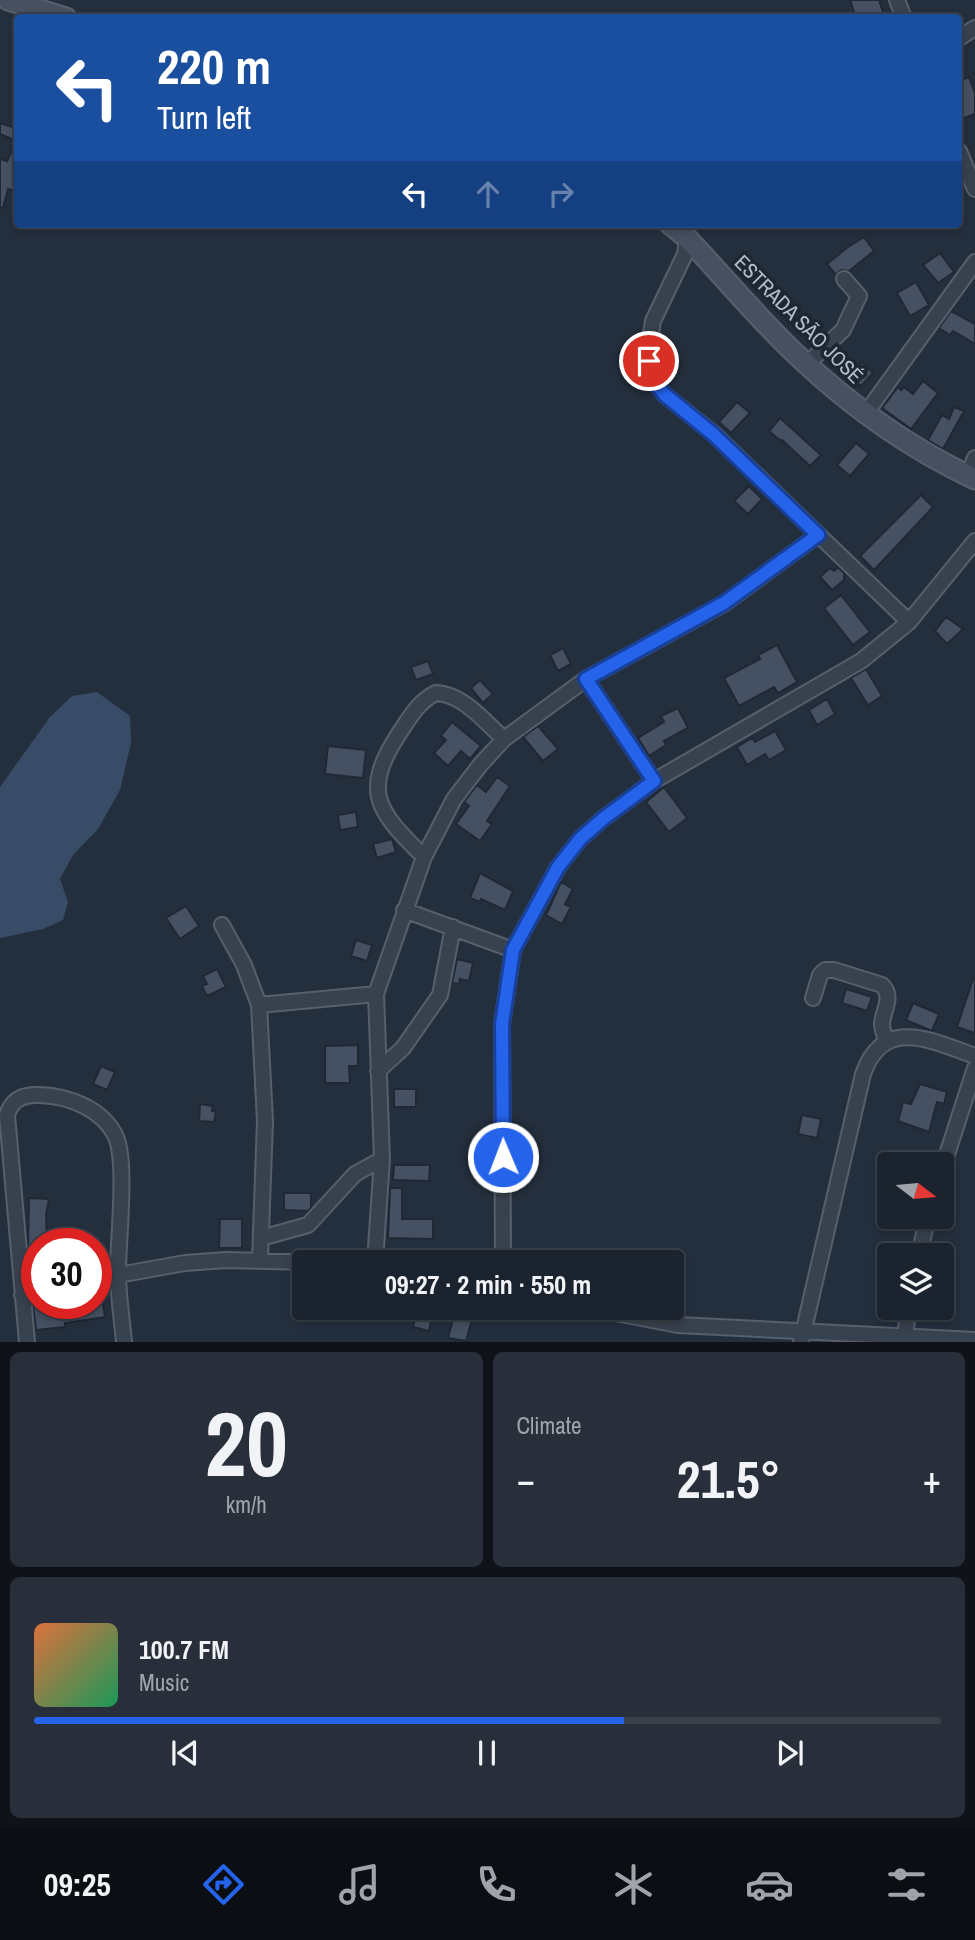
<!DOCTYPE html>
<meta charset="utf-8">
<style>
:root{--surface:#1b232e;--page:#282f3a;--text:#f1f3f6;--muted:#a0a4aa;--line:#39404a;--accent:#2563eb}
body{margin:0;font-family:"Archivo Narrow",sans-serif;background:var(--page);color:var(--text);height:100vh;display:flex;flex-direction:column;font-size:26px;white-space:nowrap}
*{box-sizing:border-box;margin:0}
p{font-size:23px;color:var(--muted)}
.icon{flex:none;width:38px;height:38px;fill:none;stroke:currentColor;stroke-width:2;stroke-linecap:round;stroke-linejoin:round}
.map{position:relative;height:1342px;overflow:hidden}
.details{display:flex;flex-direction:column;gap:10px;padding:10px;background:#0f1319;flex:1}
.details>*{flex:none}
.banner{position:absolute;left:14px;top:14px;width:948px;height:214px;border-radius:7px;box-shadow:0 4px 10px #0003,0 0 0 2px var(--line);background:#1a4fa0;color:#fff;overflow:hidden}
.needle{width:46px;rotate:106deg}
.controls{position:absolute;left:877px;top:1152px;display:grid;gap:14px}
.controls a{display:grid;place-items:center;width:77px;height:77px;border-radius:7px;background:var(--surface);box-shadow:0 4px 10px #0003,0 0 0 2px var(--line);font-size:35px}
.speed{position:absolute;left:21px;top:1228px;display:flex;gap:14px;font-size:35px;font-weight:700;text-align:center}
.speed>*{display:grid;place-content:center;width:91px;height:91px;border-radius:50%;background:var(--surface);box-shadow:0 4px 10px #0003,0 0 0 2px var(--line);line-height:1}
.speed .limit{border:10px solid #d22;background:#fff;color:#111}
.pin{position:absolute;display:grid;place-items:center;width:60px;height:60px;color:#fff;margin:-30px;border:4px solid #fff;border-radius:50%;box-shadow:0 2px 7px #0007}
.me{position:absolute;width:77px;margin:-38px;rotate:359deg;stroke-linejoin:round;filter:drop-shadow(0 0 5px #0008)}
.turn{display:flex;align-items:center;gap:24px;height:147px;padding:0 28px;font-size:32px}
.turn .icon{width:91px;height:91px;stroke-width:2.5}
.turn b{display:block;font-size:49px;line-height:60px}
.lanes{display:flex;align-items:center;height:66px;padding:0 28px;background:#0003;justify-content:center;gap:35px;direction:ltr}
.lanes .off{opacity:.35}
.big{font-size:52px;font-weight:700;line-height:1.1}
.details .card{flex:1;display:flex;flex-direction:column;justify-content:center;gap:10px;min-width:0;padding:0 24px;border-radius:10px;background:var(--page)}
.details .dial{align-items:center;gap:0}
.dial b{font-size:91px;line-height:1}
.song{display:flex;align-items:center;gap:21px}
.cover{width:84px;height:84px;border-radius:10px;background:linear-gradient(135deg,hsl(20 70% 55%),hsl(150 70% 35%))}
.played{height:7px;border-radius:4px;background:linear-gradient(90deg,var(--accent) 65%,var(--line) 65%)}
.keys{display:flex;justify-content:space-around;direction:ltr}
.heat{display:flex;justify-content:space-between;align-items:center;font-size:38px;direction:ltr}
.details .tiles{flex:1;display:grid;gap:10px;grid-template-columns:1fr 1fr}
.card:last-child{grid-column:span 2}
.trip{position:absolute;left:292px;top:1250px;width:392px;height:70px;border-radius:7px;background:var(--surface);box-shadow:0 4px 10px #0003,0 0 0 2px var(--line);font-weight:700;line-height:70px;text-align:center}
.tab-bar{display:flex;height:112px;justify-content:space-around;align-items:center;background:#0b0e12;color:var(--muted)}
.tab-bar .icon{width:49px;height:49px}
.tab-bar .current{color:var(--accent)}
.tab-bar b{font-size:32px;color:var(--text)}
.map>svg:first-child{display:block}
.water{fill:#394c67}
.building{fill:#455162;stroke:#1f2835;stroke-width:2}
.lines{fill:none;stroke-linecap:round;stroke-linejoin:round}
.street-casing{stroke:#565f6c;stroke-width:18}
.secondary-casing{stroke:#565f6c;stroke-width:23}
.street{stroke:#38414e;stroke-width:14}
.secondary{stroke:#465061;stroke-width:19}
.route-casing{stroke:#184099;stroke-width:18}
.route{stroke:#2563eb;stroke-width:12}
.labels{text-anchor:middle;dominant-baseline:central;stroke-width:7;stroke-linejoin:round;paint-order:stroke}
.street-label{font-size:21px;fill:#b4bcc9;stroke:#1d2633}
</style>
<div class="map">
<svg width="975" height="1342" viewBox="0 0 975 1342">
<rect width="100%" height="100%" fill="#242f3e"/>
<path class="water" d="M 97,692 L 130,716 L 131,743 L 120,790 L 98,829 L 73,855 L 60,879 L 68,902 L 63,920 L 43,929 L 0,938 L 0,787 L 50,717 L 72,696 Z"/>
<path class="building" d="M 850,0 L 879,0 L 885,18 L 856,18 Z
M 969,77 L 975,93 L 975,114 L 959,120 L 959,81 Z
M 0,123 L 18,129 L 18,192 L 8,189 L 3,208 L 0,208 L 0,159 L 7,161 L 17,141 L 0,134 Z
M 864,237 L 874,251 L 849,271 L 841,270 L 836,275 L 827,264 L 848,247 Z
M 940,253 L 954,272 L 938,283 L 923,265 Z
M 916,282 L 929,305 L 910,316 L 897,293 Z
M 951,311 L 975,324 L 975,344 L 953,331 L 950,335 L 939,328 Z
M 862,362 L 873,373 L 861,386 L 849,375 Z
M 923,381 L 938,393 L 911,429 L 882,408 L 898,387 L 901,390 L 904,387 L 913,394 Z
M 737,402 L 750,413 L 731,433 L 719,422 Z
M 954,407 L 964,411 L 943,449 L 928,440 L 942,415 L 949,419 Z
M 780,418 L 821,455 L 810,466 L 782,440 L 781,441 L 769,431 Z
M 856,443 L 869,454 L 850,476 L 837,465 Z
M 749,486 L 762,499 L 748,514 L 734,501 Z
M 921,495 L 933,507 L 874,570 L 860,556 Z
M 838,567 L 844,573 L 844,580 L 832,590 L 820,577 L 830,568 L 834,571 Z
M 841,595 L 870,632 L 853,645 L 824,608 Z
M 946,617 L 963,629 L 947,644 L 935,631 Z
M 777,645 L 797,682 L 778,693 L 774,687 L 739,706 L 724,678 L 760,659 L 758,655 Z
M 563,648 L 571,664 L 558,671 L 550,655 Z
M 428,661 L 433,674 L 416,680 L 411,667 Z
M 866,669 L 882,696 L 868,705 L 851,678 Z
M 480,680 L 493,694 L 483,703 L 471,688 Z
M 827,699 L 835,714 L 817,725 L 809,710 Z
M 678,708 L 688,728 L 664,741 L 666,745 L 649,756 L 638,738 L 664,722 L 661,716 Z
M 452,722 L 481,746 L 470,759 L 461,751 L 448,766 L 434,753 L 446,740 L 441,736 Z
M 538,726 L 558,749 L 543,761 L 523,737 Z
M 775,731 L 786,750 L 769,760 L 765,754 L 747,765 L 737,747 L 752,738 L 755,742 Z
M 328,746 L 366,750 L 363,778 L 325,774 Z
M 497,777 L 510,786 L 487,821 L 492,824 L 480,841 L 456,824 L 469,806 L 464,802 L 477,785 L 486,792 Z
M 664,787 L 687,818 L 669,832 L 646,802 Z
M 356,812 L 358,827 L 340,830 L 338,815 Z
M 392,839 L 396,852 L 377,858 L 373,844 Z
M 480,873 L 513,891 L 505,910 L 481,899 L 480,902 L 470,898 Z
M 561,882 L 573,889 L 565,904 L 571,907 L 562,924 L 546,915 Z
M 186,906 L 199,926 L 180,939 L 166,918 Z
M 356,940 L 372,945 L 367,961 L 351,956 Z
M 457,959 L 473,963 L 469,981 L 460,979 L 459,984 L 452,983 Z
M 217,969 L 226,987 L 207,996 L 202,986 L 207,984 L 203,976 Z
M 973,979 L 975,979 L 975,1033 L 957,1027 Z
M 846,989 L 872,997 L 867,1011 L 842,1003 Z
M 913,1003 L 939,1014 L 932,1031 L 906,1020 Z
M 358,1045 L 358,1066 L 349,1066 L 350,1083 L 325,1083 L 325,1046 Z
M 101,1066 L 115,1072 L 107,1090 L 93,1084 Z
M 920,1084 L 947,1092 L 944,1104 L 937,1102 L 929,1132 L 898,1121 L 903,1102 L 911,1104 Z
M 394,1089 L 416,1089 L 416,1107 L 394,1107 Z
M 200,1104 L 213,1106 L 212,1111 L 216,1112 L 214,1122 L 199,1121 Z
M 802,1115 L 821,1119 L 817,1138 L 798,1134 Z
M 394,1165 L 430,1165 L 429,1181 L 393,1180 Z
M 390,1188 L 402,1188 L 402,1219 L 433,1219 L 433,1239 L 388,1238 Z
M 284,1193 L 311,1193 L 311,1208 L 308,1211 L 284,1210 Z
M 29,1198 L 49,1199 L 46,1215 L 47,1244 L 28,1245 Z
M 220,1219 L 242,1219 L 242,1248 L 219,1248 Z
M 103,1304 L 105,1317 L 65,1323 L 65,1327 L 36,1330 L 33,1305 Z
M 417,1307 L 434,1307 L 429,1331 L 413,1327 Z
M 456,1308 L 474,1313 L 466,1341 L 448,1338 Z"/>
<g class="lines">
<defs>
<path id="street" d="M 897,0 L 904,18
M 959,38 L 975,28
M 959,151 L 975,189
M 687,238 L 685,254 L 653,321 L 649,346 L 650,377 L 665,395 L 714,434 L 909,622
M 807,364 L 843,330 L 859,296 L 844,279
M 866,413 L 975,262
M 968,476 L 975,458
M 586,679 L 654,781
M 424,857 C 378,811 360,793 400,732 C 410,717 419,701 436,693 C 463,694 485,722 504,739
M 404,910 L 513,950
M 222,925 L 244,965 L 259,1005 L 265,1121 L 260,1260
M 813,998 L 820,975 L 825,970 L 834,970 L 882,985 C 894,997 883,1010 882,1024 C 882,1030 885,1036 886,1041
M 259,1005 L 376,994
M 378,1071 L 403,1048 L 440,995 L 453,927
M 942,1170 L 975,1068
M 261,1238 L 308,1225 L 355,1174 L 382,1159
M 919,1255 L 928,1216
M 375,1262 L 382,1159 L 376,994 L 424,857 L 454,799 L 481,764 L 504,739 L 586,679 L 725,603 L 818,535
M 503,1262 L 502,1024 L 513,950 L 558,867 L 581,838 L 604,818 L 654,781 L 861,661 L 909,622 L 975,541
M 96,1279 L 185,1263 L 226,1260 L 313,1262
M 22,1295 L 37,1292
M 584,1307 L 678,1325 L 975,1340
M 27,1342 L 7,1115 C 12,1099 24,1094 40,1095 C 69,1096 103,1109 116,1137 C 127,1163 118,1240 118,1272 C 118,1295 122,1319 124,1342
M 801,1342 L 863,1074 C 884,1015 932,1041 975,1056
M 904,1342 L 909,1307"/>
<path id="secondary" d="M 8,0 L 66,18
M 670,224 L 687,238 C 725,278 760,321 800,358 C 852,407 911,449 975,479"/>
</defs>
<use href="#street" class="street-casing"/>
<use href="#secondary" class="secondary-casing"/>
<use href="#street" class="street"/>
<use href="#secondary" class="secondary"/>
</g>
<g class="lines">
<defs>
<path id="route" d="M 503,1157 L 502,1024 L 513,950 L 558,867 L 581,838 L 604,818 L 654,781 L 586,679 L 724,603 L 818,535 L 713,434 L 665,395 L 650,377 L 649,361"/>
</defs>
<use href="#route" class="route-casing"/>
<use href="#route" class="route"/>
</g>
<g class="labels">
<g class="street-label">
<text transform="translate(799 319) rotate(45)">ESTRADA SÃO JOSÉ</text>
</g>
</g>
</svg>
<div class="controls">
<a><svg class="needle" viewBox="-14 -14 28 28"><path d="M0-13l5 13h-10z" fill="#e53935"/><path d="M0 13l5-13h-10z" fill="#a0a4aa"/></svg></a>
<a><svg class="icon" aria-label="layers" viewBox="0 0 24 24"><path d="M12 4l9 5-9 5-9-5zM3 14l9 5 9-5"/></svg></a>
</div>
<div class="speed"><div class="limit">30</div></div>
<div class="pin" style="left:649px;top:361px;background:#d93025"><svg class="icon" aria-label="arrive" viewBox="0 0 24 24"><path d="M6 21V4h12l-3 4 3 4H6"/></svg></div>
<svg class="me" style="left:503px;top:1157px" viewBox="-20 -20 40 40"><circle r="17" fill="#2563eb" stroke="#fff" stroke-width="3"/><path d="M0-11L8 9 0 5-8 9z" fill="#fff"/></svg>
<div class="trip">09:27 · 2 min · 550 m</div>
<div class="banner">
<div class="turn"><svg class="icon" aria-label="left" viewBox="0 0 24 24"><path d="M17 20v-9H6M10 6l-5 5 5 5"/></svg><div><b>220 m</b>Turn left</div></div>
<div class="lanes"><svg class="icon" aria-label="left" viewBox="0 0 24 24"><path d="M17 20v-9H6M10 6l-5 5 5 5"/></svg><svg class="icon off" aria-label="ahead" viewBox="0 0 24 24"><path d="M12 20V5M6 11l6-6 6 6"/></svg><svg class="icon off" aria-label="right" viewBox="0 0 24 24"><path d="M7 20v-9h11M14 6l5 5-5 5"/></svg></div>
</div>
</div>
<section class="details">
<div class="tiles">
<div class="card dial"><b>20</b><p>km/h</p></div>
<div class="card"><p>Climate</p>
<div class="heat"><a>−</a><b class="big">21.5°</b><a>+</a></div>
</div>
<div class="card">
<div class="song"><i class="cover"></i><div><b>100.7 FM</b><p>Music</p></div></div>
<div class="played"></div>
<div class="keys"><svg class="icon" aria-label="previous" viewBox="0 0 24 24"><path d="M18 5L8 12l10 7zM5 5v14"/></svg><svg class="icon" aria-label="pause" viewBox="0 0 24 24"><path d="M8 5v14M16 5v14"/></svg><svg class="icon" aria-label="next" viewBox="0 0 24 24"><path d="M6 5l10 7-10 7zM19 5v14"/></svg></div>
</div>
</div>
</section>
<nav class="tab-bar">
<b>09:25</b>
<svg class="icon current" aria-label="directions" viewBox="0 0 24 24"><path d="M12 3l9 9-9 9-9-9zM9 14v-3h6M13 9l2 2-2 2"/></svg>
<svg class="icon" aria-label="music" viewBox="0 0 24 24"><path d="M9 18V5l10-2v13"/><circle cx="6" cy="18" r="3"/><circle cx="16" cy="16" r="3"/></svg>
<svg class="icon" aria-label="phone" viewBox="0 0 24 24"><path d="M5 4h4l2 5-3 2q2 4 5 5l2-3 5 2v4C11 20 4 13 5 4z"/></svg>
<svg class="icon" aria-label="climate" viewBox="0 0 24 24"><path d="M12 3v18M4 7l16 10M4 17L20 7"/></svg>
<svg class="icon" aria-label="car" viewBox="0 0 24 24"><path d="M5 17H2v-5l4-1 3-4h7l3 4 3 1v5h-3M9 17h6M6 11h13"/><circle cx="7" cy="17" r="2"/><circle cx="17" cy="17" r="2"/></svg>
<svg class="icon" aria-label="filters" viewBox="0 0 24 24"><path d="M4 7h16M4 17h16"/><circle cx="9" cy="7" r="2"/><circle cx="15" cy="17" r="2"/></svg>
</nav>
